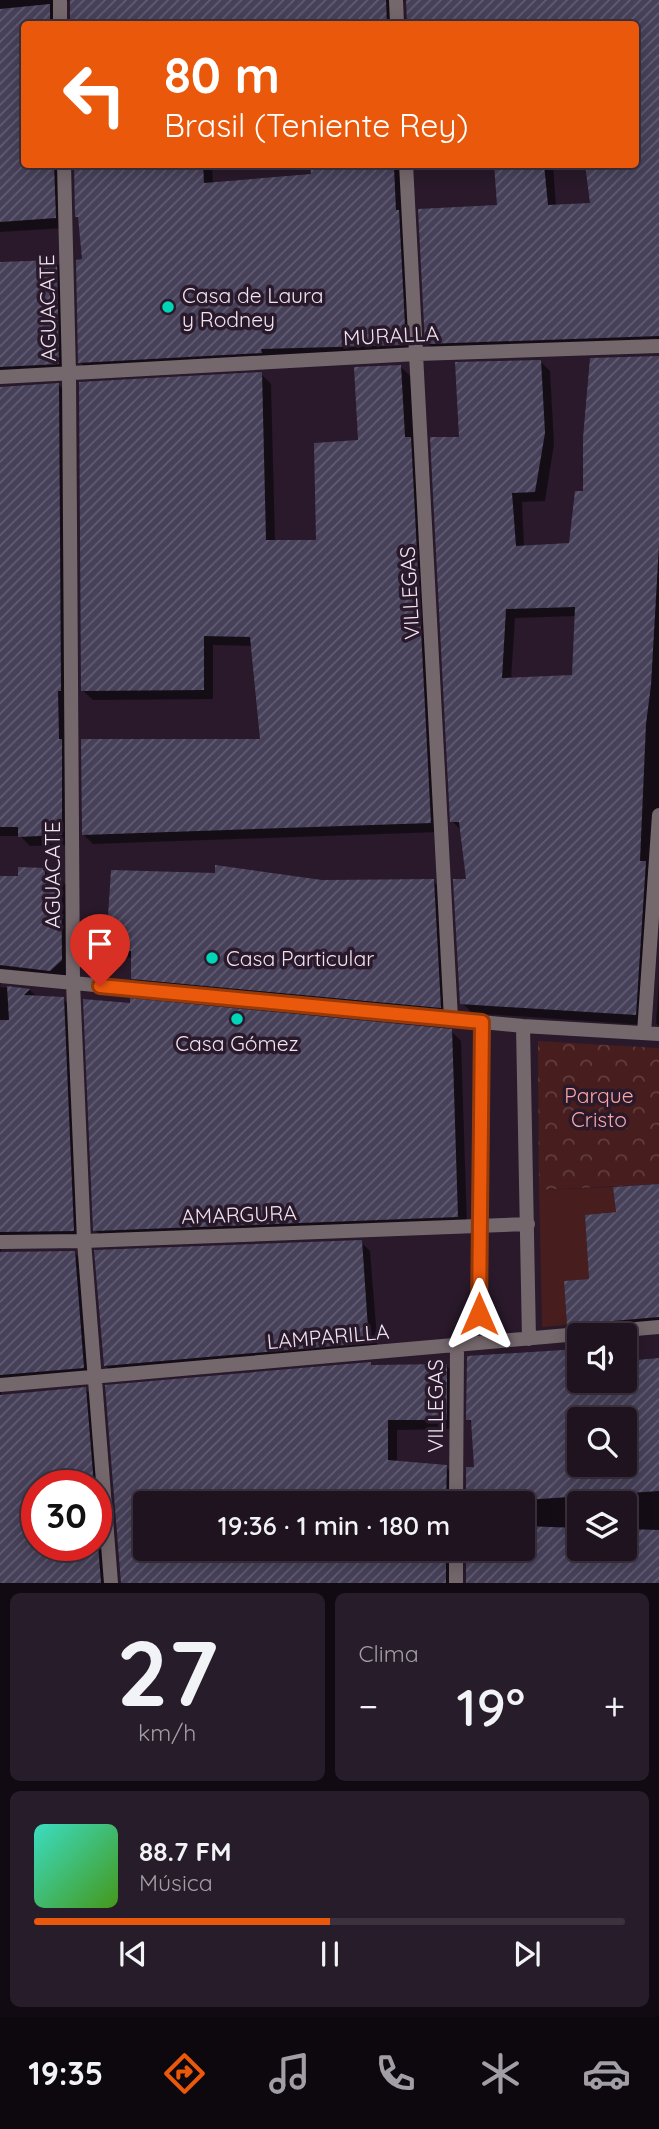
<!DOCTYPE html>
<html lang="es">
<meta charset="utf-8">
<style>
:root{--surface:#1f1320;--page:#271c29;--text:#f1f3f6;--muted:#a19ea5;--line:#3c323e;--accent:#ea580c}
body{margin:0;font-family:Quicksand,sans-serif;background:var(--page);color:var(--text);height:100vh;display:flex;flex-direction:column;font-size:26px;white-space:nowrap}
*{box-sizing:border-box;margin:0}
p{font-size:23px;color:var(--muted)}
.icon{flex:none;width:38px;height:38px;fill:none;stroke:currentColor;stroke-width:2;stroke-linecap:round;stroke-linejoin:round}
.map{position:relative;height:1583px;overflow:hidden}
.panel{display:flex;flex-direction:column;gap:10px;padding:10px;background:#110a12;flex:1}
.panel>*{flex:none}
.banner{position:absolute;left:21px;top:21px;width:618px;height:147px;border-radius:7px;box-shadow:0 4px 18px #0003,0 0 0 2px var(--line);background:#ea580c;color:#fff;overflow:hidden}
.buttons{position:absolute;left:567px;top:1323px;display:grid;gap:14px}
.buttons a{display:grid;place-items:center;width:70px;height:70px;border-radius:7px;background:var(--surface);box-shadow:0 4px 18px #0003,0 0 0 2px var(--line);font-size:35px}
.speed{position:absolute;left:21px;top:1470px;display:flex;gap:14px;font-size:35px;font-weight:700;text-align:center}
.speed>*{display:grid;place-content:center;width:91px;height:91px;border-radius:50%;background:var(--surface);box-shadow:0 4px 18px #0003,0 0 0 2px var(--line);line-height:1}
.speed .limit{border:10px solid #d22;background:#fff;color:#111}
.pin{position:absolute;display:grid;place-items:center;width:60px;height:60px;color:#fff;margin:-72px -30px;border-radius:50% 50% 50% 0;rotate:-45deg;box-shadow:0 0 7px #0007}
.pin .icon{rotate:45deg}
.me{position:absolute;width:77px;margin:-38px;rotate:0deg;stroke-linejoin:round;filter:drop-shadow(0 0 5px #0008)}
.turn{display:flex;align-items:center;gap:24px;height:147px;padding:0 28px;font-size:32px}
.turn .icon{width:91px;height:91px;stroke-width:2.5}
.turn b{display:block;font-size:49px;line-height:60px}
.big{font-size:52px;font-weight:600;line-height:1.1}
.panel .card{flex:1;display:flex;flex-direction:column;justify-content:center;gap:10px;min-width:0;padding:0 24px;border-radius:10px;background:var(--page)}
.panel .dial{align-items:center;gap:0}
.dial b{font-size:91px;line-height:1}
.song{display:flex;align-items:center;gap:21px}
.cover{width:84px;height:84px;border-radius:10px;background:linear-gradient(135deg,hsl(170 70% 55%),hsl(100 70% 35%))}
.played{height:7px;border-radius:4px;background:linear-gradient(90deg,var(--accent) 50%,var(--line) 50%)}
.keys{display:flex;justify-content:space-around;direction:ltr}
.heat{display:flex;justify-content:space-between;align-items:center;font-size:38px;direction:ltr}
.panel .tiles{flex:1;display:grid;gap:10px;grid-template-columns:1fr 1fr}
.card:last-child{grid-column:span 2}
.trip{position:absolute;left:133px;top:1491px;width:402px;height:70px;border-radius:7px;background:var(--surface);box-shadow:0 4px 18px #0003,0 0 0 2px var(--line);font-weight:600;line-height:70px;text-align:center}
.tab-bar{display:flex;height:112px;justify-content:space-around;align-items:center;background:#0c080d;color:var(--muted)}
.tab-bar .icon{width:49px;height:49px}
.tab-bar .active{color:var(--accent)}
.tab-bar b{font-size:32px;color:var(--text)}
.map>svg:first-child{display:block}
.park{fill:url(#park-crowns)}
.garden{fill:#471d1d}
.shadow{fill:#0007;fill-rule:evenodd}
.building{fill:url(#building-hatch);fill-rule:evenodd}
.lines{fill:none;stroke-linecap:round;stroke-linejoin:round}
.street{stroke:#75686d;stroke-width:14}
.route-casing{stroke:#983908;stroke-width:18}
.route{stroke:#ea580c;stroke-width:12}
.poi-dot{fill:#00d5b7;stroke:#29192a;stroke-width:2.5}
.labels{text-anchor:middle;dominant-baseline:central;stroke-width:7;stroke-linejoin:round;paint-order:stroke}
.poi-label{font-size:21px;fill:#eee3ef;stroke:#29192a;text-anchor:start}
.street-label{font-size:21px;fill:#eee3ef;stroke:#29192a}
.park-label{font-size:21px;fill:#f8a6a3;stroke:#29192a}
</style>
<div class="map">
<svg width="659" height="1583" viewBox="0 0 659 1583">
<defs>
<pattern id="park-crowns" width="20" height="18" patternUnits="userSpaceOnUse" patternTransform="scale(1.75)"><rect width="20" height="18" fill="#471d1d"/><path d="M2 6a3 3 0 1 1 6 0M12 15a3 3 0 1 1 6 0" fill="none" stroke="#623e3e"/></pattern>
<pattern id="building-hatch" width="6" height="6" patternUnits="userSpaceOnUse" patternTransform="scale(1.75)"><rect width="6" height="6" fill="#464159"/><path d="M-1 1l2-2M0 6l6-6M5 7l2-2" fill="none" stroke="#615c71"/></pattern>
</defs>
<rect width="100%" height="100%" fill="#29192a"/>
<path class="park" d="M 538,1041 L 659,1048 L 659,1184 L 539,1190 Z"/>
<path class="garden" d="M 613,1187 L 616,1212 L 585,1215 L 589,1279 L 564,1281 L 567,1325 L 542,1327 L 539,1190 Z"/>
<path class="shadow" d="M 0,0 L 69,0 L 61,6 L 60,24 L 24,24 L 24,164 L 73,164 L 65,170 L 65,228 L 0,232 Z
M 71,0 L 405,0 L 397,5 L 396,24 L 71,24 Z
M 407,0 L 659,0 L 659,133 L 635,24 L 408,24 Z
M 659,161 L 659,346 L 437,353 L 427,343 L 499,207 L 496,165 L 427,170 L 419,164 L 553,164 L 556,207 L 592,204 L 635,164 Z
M 75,164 L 212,164 L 213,184 L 313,176 L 312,164 L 414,164 L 403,172 L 415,354 L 90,372 L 80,362 L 84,261 L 80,220 L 77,216 Z
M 56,262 L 65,271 L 67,372 L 8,376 L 0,369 L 0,264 Z
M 659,357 L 659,824 L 645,1025 L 472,1013 L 462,1003 L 468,881 L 462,831 L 452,821 L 461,439 L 540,361 L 550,371 L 554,444 L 545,501 L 522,502 L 524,547 L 570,545 L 585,493 ZM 576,616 L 574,677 L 511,680 L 515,618 Z
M 400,366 L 410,376 L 440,832 L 93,844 L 83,834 L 262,741 L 253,646 L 213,645 L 213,699 L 93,700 L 82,690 L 261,374 L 271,384 L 275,542 L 318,541 L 360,441 Z
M 59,385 L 69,395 L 72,845 L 30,846 L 20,836 L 0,836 L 0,388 Z
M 44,870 L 53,879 L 60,879 L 70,889 L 71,970 L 60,980 L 2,980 L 0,986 L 0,877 L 20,878 Z
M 433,881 L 442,890 L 449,1016 L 141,987 L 132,978 L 133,958 L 117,956 L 108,947 L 322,882 Z
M 659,981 L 659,1026 L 656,1023 Z
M 0,987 L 30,990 L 37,997 L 63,999 L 73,1009 L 83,1241 L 2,1247 L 0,1253 Z
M 451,1031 L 461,1041 L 467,1226 L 105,1240 L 95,1230 Z
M 659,1186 L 659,1329 L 579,1335 L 569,1325 L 591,1281 L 618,1214 Z
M 361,1242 L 370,1251 L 378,1351 L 114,1374 L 105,1365 Z
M 74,1252 L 84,1263 L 94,1377 L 1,1391 L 1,1396 L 85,1389 L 95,1399 L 110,1583 L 0,1583 L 0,1253 ZM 37,1486 L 96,1486 L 96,1545 L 37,1545 Z
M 579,1345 L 579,1381 L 625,1381 L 625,1363 L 659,1360 L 659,1583 L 467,1583 L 467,1549 L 458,1553 L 456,1583 L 122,1583 L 107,1387 L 370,1364 L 373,1367 L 447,1366 L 457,1376 L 456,1429 L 397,1430 L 397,1462 L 446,1467 L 456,1477 L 456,1503 L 145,1503 L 145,1549 L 523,1549 L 523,1503 L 467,1503 L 468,1468 L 476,1469 L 473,1424 L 468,1419 L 570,1351 L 570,1346 ZM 579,1419 L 625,1419 L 625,1465 L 579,1465 ZM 579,1503 L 625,1503 L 625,1549 L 579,1549 Z"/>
<path class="building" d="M 70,0 L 386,0 L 387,24 L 70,24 Z
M 406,0 L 659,0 L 659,336 L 425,344 L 418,209 L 497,205 L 494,164 L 544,164 L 548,205 L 590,203 L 585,164 L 635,164 L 635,24 L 407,24 Z
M 50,4 L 50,24 L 24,24 L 24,164 L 54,164 L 56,218 L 0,222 L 0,9 Z
M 74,164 L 203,164 L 204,183 L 311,174 L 310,164 L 391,164 L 391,168 L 394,168 L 396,210 L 399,210 L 406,345 L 261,349 L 262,353 L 78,363 L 76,260 L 82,259 L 78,217 L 75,217 Z
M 57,260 L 59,364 L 0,367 L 0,262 Z
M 659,356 L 659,545 L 651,685 L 646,724 L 640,861 L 646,861 L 636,1015 L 460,1004 L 453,879 L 466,879 L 459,822 L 450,822 L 430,437 L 459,437 L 455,362 L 541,360 L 545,433 L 535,492 L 512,493 L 516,546 L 569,543 L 575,491 L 583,491 L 583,438 L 590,358 ZM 575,607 L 572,675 L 502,678 L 506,609 Z
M 401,365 L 405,437 L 411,437 L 431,823 L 82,835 L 81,739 L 260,739 L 250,637 L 204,636 L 204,690 L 81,691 L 79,382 L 262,372 L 266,540 L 316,540 L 314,443 L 358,440 L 354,367 Z
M 59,383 L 61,691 L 58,691 L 59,739 L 62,739 L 62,835 L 18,837 L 18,827 L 0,827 L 0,387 Z
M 215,865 L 322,880 L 434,879 L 441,1008 L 131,979 L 131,951 L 106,948 L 111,870 L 215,873 Z
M 18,867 L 45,868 L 45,877 L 61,877 L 62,960 L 50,971 L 0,965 L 0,876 L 18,876 Z
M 7,986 L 30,989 L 24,995 L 64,997 L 74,1231 L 0,1232 L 0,1020 L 9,1020 Z
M 130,998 L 452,1029 L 458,1217 L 93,1231 L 83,999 L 130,1003 Z
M 659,1184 L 659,1317 L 567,1325 L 564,1281 L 589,1279 L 585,1215 L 616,1212 L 613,1187 Z
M 362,1240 L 369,1343 L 104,1366 L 94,1250 Z
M 75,1251 L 84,1368 L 0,1375 L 0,1252 Z
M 579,1349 L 579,1381 L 625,1381 L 625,1361 L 659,1358 L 659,1491 L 524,1500 L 524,1503 L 466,1503 L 466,1467 L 474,1467 L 471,1420 L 466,1420 L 467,1356 ZM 579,1419 L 625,1419 L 625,1465 L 579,1465 Z
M 371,1362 L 371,1365 L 447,1364 L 447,1420 L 388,1420 L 388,1460 L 447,1465 L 446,1503 L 145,1503 L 145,1552 L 227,1549 L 227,1560 L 270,1562 L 269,1549 L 446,1549 L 446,1583 L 121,1583 L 105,1385 Z
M 86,1387 L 94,1486 L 37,1486 L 37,1545 L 96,1545 L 96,1518 L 101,1583 L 0,1583 L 0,1395 Z
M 523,1526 L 579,1528 L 579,1549 L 625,1549 L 625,1529 L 659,1530 L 659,1583 L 466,1583 L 466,1549 L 523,1549 Z"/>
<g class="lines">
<path class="street" d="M 60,0 L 60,24
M 396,0 L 397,24
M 64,164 L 69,374 L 73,983 L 84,1241 L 111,1583
M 406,164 L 451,1019
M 0,377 L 417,354 L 659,346
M 0,976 L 523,1026 L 659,1034
M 523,1026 L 529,1339
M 644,1033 L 659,815
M 0,1242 L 84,1241 L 528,1224
M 0,1385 L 659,1327
M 456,1503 L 457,1346 L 473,1330 L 479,1314 L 482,1022
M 456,1583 L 456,1549"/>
</g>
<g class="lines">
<defs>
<path id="route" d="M 100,986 L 482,1022 L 479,1314"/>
</defs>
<use href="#route" class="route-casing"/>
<use href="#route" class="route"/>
</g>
<g class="poi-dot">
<circle cx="168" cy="307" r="7"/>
<circle cx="212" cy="958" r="7"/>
<circle cx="237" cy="1019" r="7"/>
</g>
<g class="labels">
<g class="poi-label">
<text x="182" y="295">Casa de Laura<tspan x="182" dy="24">y Rodney</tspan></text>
<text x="226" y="958">Casa Particular</text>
<text x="237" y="1043" text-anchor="middle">Casa Gómez</text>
</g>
<g class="street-label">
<text transform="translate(47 308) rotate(-91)">AGUACATE</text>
<text transform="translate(391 335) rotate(-3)">MURALLA</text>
<text transform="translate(409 593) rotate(-93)">VILLEGAS</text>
<text transform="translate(52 875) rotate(-90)">AGUACATE</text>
<text transform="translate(239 1214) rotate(-2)">AMARGURA</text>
<text transform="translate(328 1336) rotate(-5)">LAMPARILLA</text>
<text transform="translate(435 1406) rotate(-90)">VILLEGAS</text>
</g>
<g class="park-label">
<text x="599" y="1095">Parque<tspan x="599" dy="24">Cristo</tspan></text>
</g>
</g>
</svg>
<div class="buttons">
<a><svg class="icon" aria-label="sound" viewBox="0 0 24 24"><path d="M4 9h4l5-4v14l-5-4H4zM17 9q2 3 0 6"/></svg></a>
<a><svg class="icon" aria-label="search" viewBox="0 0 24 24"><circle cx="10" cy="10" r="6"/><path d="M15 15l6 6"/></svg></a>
<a><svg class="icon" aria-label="layers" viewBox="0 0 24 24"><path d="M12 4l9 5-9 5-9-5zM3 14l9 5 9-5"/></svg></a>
</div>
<div class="speed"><div class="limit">30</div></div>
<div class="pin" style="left:100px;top:986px;background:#d93025"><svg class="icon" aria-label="arrive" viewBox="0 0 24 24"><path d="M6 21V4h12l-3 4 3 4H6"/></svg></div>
<svg class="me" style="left:479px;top:1314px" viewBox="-20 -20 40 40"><path d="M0-17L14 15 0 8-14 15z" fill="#ea580c" stroke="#fff" stroke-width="4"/></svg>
<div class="trip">19:36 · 1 min · 180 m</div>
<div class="banner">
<div class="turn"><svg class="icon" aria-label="left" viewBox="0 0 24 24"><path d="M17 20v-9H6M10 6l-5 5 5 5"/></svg><div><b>80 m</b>Brasil (Teniente Rey)</div></div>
</div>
</div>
<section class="panel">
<div class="tiles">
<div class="card dial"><b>27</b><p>km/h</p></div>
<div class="card"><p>Clima</p>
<div class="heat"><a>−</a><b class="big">19°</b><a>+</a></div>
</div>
<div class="card">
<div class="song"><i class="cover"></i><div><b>88.7 FM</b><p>Música</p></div></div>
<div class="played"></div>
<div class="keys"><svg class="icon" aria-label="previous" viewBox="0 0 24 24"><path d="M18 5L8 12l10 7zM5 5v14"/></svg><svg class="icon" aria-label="pause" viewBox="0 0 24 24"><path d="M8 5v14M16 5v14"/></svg><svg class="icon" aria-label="next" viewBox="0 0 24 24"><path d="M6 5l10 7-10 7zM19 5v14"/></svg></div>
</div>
</div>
</section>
<nav class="tab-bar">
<b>19:35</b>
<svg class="icon active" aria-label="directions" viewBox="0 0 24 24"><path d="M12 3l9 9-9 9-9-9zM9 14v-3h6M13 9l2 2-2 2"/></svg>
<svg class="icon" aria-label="music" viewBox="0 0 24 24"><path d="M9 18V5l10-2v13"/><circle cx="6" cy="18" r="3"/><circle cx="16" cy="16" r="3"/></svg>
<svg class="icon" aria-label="phone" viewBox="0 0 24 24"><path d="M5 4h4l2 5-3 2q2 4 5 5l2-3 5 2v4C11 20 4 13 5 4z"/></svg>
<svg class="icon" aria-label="climate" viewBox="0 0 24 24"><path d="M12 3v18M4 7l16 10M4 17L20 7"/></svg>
<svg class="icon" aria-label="car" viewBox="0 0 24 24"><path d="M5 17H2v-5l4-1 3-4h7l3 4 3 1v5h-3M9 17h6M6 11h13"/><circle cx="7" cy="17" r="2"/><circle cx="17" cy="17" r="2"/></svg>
</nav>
